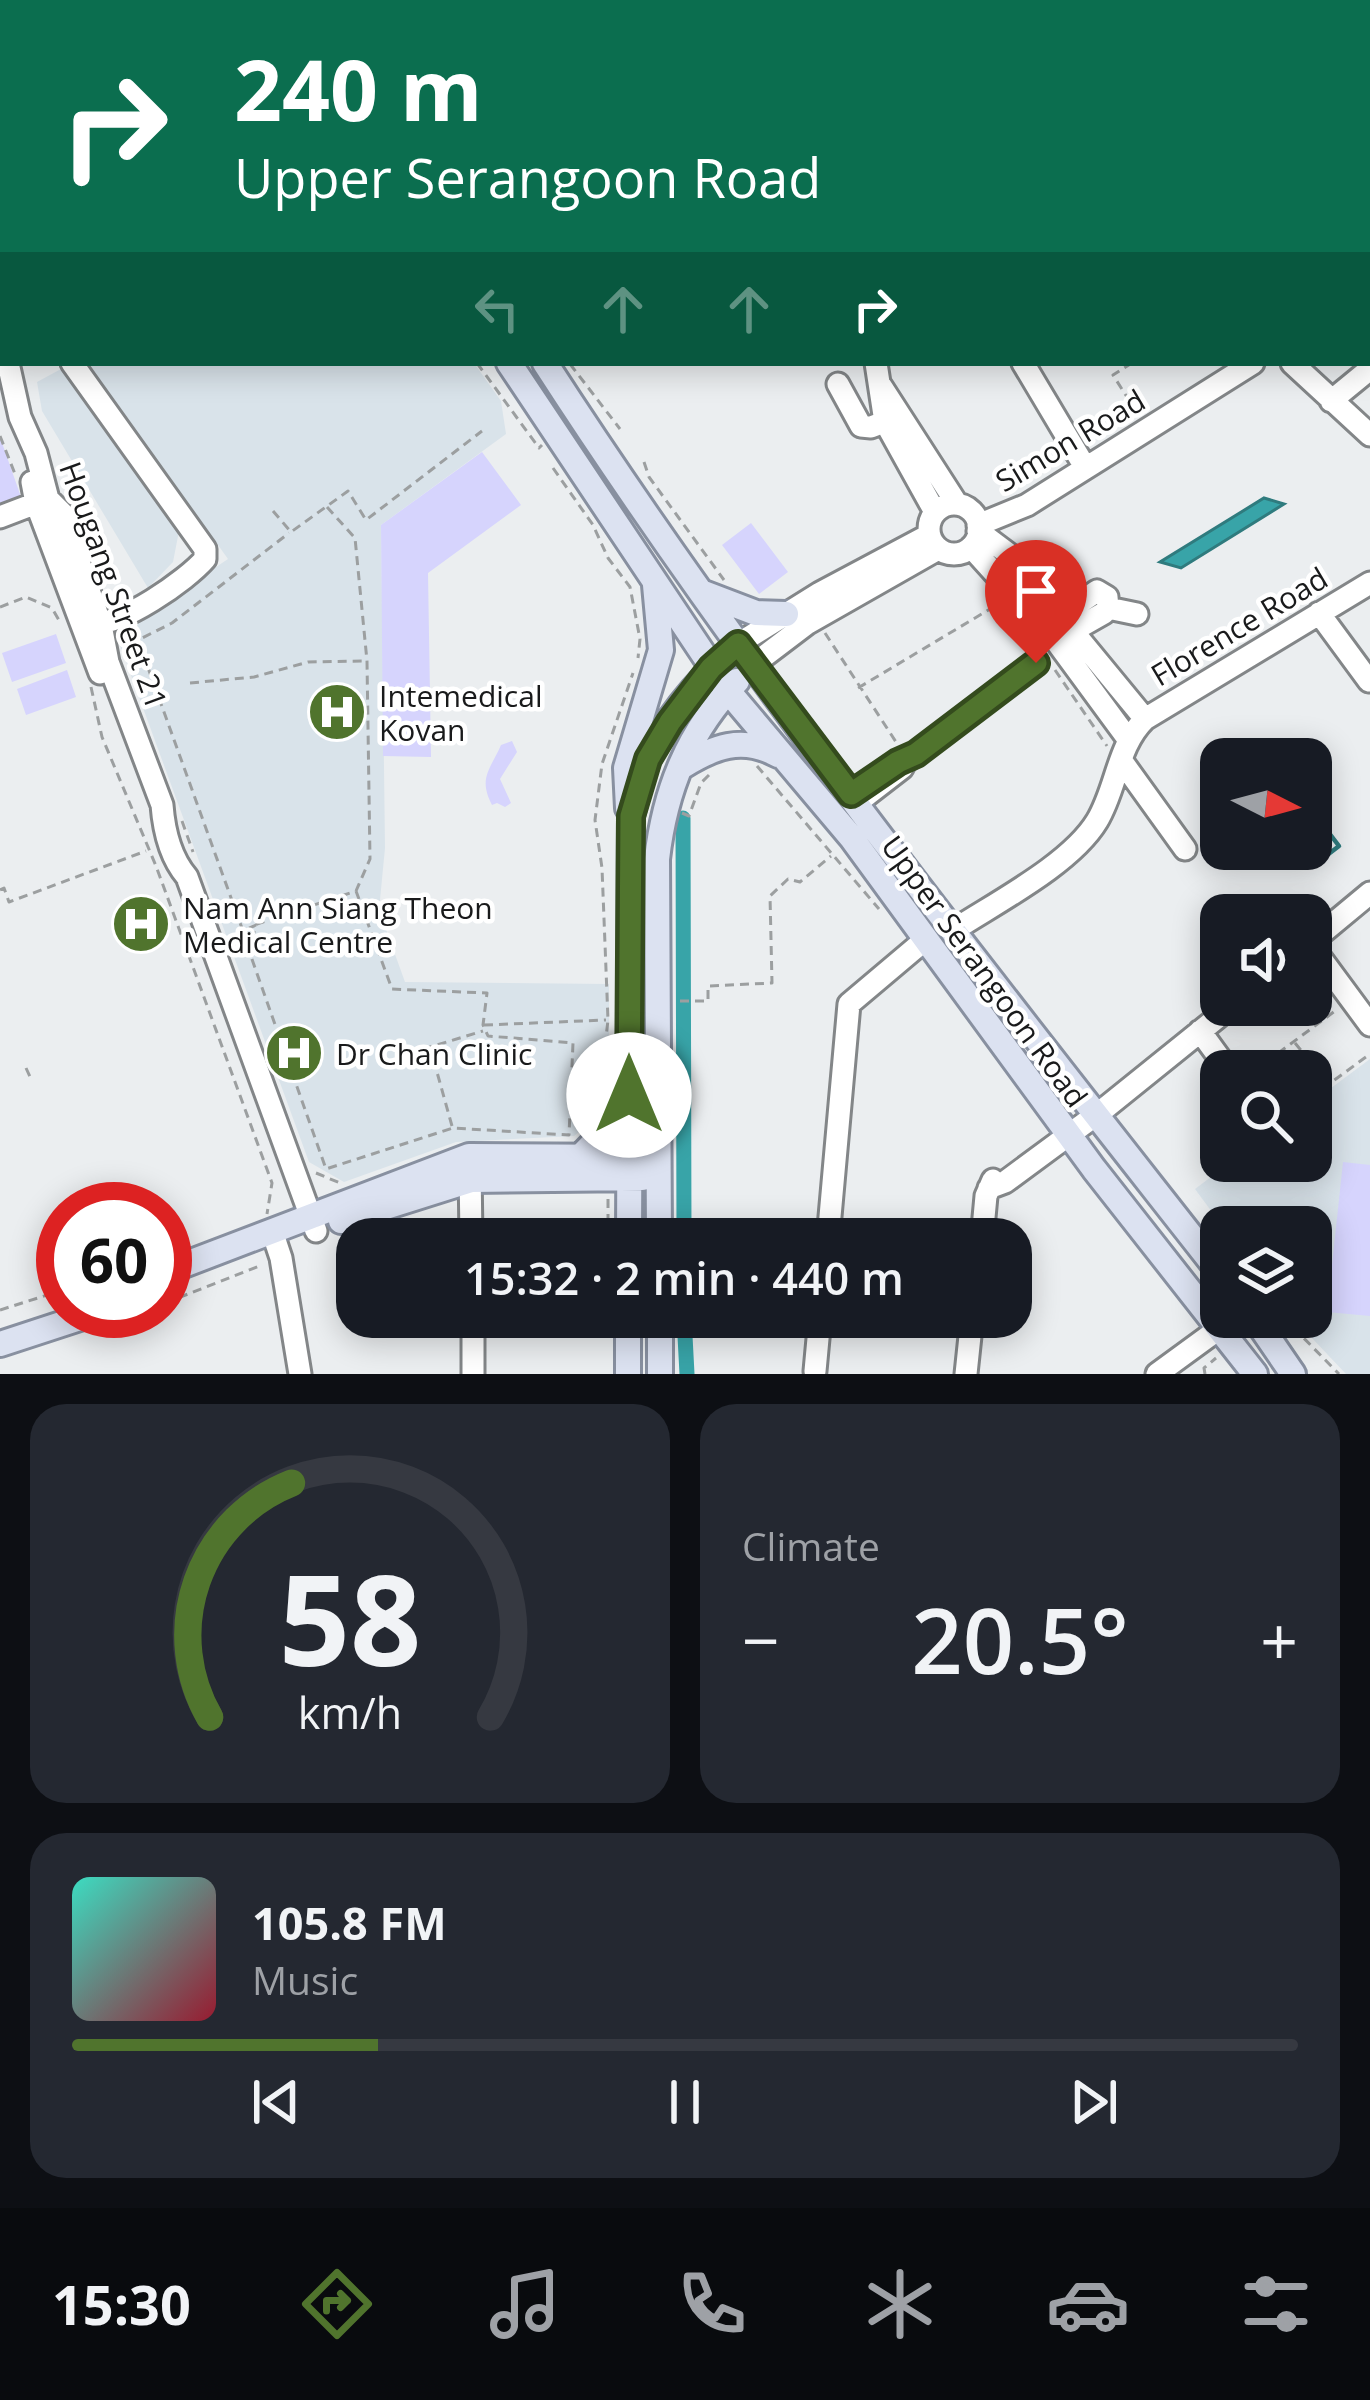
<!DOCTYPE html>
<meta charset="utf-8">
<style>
:root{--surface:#171b24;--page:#242831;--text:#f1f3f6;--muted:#9ea1a6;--line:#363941;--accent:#50742d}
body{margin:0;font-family:"Open Sans",sans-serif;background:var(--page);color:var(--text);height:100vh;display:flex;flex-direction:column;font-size:45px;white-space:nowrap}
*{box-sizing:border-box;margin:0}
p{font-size:39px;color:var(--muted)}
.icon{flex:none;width:66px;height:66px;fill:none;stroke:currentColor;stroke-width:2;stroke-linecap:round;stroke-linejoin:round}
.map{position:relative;height:1374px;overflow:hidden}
.sheet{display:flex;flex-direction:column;gap:30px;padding:30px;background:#0d0f14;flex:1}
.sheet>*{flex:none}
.top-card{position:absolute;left:0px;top:0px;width:1371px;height:366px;box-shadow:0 6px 30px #0003;background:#0b6e4f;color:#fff;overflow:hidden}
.needle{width:78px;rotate:96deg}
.fabs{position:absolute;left:1200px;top:738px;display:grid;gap:24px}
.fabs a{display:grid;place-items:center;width:132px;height:132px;border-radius:24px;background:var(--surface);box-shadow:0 6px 30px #0003;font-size:60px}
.speed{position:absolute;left:36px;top:1182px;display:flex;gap:24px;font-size:60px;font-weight:700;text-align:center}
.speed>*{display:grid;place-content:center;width:156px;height:156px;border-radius:50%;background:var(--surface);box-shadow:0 6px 30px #0003;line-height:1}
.speed .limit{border:18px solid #d22;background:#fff;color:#111}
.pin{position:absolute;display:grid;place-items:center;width:102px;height:102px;color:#fff;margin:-123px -51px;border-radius:50% 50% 50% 0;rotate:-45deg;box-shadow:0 0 12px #0007}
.pin .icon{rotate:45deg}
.me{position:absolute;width:132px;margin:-66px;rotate:0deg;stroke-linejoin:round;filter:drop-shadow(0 0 9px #0008)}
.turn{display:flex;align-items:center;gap:42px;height:252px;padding:0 36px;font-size:54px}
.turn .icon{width:156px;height:156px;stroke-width:2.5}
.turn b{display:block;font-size:84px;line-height:102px}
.lanes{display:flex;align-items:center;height:114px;padding:0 36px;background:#0003;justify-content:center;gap:60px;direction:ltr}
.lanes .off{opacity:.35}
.big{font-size:90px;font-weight:600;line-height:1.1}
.sheet .tile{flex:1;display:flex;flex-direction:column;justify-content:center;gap:18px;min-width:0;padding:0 42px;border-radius:36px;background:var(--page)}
.sheet .dial{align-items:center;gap:0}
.dial svg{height:312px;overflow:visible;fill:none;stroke:var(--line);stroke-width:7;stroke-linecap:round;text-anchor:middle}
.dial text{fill:var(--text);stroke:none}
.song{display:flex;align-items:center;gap:36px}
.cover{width:144px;height:144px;border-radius:18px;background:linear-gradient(135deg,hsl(170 70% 55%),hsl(350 70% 35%))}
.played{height:12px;border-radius:6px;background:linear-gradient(90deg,var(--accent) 25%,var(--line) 25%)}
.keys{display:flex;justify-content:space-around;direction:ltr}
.heat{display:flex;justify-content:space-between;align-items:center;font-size:66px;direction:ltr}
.sheet .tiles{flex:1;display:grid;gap:30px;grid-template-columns:1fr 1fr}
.tile:last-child{grid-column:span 2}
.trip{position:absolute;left:336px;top:1218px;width:696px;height:120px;border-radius:36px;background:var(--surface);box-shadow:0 6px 30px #0003;font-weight:600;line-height:120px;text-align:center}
.tabs{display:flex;height:192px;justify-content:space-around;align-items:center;background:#090b0e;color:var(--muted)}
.tabs .icon{width:84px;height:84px}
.tabs .current{color:var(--accent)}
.tabs b{font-size:54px;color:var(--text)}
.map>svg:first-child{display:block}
.built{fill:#d9e3ea}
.green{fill:#d6d4fd}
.water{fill:#38a4a8;stroke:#2f7b7e;stroke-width:3}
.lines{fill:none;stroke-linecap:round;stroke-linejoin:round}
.stream{stroke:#2f7b7e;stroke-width:4.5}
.canal{stroke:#38a4a8;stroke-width:15}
.minor-casing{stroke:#838688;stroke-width:27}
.major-casing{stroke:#8890a0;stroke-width:30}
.path{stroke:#9c9fa0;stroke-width:3;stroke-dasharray:9 6;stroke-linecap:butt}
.minor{stroke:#fff;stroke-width:21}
.major{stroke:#dce2f1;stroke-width:24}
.route-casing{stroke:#344b1d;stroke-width:30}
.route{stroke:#50742d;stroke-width:21}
.labels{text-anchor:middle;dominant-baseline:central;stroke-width:9;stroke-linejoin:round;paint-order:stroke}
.street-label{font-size:30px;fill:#191a1b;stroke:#fff}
.poi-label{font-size:30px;fill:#191a1b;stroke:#fff;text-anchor:start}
</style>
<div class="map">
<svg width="1370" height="1374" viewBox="0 0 1370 1374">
<rect width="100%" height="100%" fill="#ebeef0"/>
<path class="built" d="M 3,0 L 207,3 L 3,3 L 0,279 Z
M 88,363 L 474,363 L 501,401 L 506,434 L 381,525 L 385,848 L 379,910 L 405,982 L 609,984 L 609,1096 L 592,1121 L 574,1136 L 456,1142 L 344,1182 L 309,1162 L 116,634 L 228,559 Z
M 61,369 L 179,531 L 173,562 L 148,588 L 42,411 L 37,382 Z
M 1370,1059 L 1370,1374 L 1346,1374 L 1292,1317 L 1311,1317 L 1311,1227 L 1223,1227 L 1195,1189 L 1232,1161 L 1311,1161 L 1311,1103 Z"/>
<path class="green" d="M 0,437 L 21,497 L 0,505 Z
M 482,452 L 521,505 L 428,573 L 431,757 L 383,756 L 381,525 Z
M 751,523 L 788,572 L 759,594 L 722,545 Z
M 56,634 L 66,663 L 12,682 L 2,653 Z
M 67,670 L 76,697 L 26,715 L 17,689 Z
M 512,741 L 517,752 L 500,779 L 511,803 L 505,807 L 497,803 L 492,805 C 478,778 490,770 501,745 Z
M 1343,1162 L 1370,1165 L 1370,1316 L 1327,1312 Z"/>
<path class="water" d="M 1264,498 L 1284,504 L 1181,568 L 1160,562 Z"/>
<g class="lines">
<path class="stream" d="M 1311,841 L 1326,829 L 1339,846 L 1322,859 L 1311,844"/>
<path class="canal" d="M 683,818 L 684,1239
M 684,1317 L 687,1374"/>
<defs>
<path id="minor" d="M 804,0 L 806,3
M 1018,0 L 1020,3
M 1282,0 L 1283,3
M 646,3 L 649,0
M 899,3 L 902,0
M 1368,143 L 1370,142
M 8,363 L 20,417 L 36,453 L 48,499 L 62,513 L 101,625 L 108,662 L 162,805 C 164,831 170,857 187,877 L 316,1231
M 72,363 L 205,549 L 205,559 C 187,580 120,627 92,623
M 876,363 L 885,422 L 935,512
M 1023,363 L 1085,467
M 1292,363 L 1370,435
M 838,384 L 861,426 L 871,427 L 897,417
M 881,386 L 957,504
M 1331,401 L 1370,369
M 32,482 L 36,503 L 100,673
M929 529a25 25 0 1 1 50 0a25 25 0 1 1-50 0Z
M 0,517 L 47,499
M 978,525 L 1027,505 L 1253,363
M 978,531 L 1010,555 L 1145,719
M 971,547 L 1056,641 L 1128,739
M 1108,608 L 1137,614
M 1319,613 L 1369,681
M 1050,623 L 1097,591 L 1107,597 L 1108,608 L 1104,613 L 1060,638
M 738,644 L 820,593 L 929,535
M 754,664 L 808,623 L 938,549
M 1121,760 L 1185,849
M 858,802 L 902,768 L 905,762 L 1037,663
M 954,930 C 997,902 1071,864 1097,821 C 1117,788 1117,746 1145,719 L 1370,583
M 1311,942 L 1370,893
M 1311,945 L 1370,1025
M 1200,1031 L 1229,1071
M 470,1168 L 471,1239
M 989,1188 L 1005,1182 L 1104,1109 L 1233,1005
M 272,1231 L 281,1258 L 300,1374
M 828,1239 L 849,1004 L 926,939
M 982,1239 L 986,1196 L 993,1180
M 473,1317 L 473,1374
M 815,1371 L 820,1317
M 966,1374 L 972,1317
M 1157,1374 L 1209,1336 L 1228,1317"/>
<path id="major" d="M 241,0 L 243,3
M 278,0 L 280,3
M 509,363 L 728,691 L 851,837 L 1094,1169 L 1255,1374
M 545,363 C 750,680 988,977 1221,1274
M 701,592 L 756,613 L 786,614
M 681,767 C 713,747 742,735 778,755
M 628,808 L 626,768 L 661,650 L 655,585
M 581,1156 L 607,1129 L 629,1095
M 341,1221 L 471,1180 L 642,1178
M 629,1239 L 631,816 C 636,797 640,777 648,759 C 666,716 704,675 738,644
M 659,1239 L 657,859 C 665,790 688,732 737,681
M 165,1272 L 469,1156 L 644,1157
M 660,1317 L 660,1374
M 1254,1317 L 1293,1374
M 0,1344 L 101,1311
M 628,1374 L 628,1317"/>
</defs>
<use href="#minor" class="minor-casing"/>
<use href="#major" class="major-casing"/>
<path class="path" d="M 107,0 L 109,3
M 205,0 L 208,3
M 305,0 L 307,3
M 615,0 L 617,3
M 0,317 L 3,324
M 477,363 L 539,448 L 542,445
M 1132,363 L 1113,375 L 1139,416
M 570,364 L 620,429
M 0,436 L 15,474
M 644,462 L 649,477 L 724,580
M 553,468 L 593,525 L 608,558 L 630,587 L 640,639 L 638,658
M 327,507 L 355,538 L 367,661 L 370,859 L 356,891 L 257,924 L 248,948 L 326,1169 L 453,1128 L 569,1135 L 573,1043 L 488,1036 L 483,1025 L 487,993 L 392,989 L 356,891
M 273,511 L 291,532 L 348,491 L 366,520 L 482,431
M 0,607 L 26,597 L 52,608 L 60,622
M 135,631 L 138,640 L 172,623 L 289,533
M 825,633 L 898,745
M 125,645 L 138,640 L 243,931 L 256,925
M 1055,670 L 1107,746
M 190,683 L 254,677 L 308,662 L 366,661
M 91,687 L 102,737 L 156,866 L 272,1183 L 267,1214
M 858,688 L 995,606
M 757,766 L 879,909
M 682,813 L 689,816 L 701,783 L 711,773
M 182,821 L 193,852
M 0,890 L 4,888 L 9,902 L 146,851
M 680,1001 L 708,1001 L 708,986 L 772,983 L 770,896 L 788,879 L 800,882 L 831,856
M 484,1025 L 606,1020
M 1295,1043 L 1329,1084 L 1370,1054
M 26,1068 L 31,1079
M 1254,1071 L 1335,1011
M 598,1106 L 608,1020 L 602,868 L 595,820 L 602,764 L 633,673
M 452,1126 L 430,1047 L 483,1031
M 316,1173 L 340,1183
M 608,1199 L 608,1239
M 165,1303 L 262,1265
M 0,1310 L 63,1290
M 1283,1317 L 1339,1374
M 116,1320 L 143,1311
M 1205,1374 L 1204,1368 L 1216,1358"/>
<use href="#minor" class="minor"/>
<use href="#major" class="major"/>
</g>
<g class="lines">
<defs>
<path id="route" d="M 629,1095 L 631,816 L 648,759 L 670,722 L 711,668 L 738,644 L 851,794 L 898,762 L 916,754 L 1036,663"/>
</defs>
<use href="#route" class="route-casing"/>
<use href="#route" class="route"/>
</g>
<defs>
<symbol id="hospital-disc" viewBox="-11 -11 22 22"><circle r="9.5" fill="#50742d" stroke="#fff"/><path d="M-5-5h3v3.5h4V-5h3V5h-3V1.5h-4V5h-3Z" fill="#fff"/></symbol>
</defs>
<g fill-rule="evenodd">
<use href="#hospital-disc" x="304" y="679" width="66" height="66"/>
<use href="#hospital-disc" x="108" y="891" width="66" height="66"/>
<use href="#hospital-disc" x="261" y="1020" width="66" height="66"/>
</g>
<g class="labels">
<g class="street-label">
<text transform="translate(1070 440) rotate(-31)">Simon Road</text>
<text transform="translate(114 585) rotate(70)">Hougang Street 21</text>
<text transform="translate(1239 626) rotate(-31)">Florence Road</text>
<text transform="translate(985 971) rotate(54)">Upper Serangoon Road</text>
</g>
<g class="poi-label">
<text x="379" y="695">Intemedical<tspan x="379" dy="34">Kovan</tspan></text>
<text x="183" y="907">Nam Ann Siang Theon<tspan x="183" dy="34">Medical Centre</tspan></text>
<text x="336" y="1053">Dr Chan Clinic</text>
</g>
</g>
</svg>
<div class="fabs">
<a><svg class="needle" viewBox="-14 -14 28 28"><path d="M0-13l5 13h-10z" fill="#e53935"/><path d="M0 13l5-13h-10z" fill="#9ea1a6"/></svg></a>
<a><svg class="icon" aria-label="sound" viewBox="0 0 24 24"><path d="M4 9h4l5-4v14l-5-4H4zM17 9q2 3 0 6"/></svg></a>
<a><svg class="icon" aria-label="search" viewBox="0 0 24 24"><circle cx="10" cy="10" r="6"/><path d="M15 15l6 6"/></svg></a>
<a><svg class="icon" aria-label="layers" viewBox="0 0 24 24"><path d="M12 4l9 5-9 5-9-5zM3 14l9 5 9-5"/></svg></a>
</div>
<div class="speed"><div class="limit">60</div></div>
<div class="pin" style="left:1036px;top:663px;background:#d93025"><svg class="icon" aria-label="arrive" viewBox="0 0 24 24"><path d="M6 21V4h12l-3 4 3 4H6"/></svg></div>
<svg class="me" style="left:629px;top:1095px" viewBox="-20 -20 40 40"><circle r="19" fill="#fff"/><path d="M0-13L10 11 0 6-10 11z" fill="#50742d"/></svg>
<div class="trip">15:32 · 2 min · 440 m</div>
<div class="top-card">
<div class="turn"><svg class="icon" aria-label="right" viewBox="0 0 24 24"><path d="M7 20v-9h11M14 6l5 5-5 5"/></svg><div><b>240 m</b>Upper Serangoon Road</div></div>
<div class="lanes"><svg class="icon off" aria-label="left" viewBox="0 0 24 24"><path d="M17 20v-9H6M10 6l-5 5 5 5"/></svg><svg class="icon off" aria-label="ahead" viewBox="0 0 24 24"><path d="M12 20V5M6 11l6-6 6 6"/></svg><svg class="icon off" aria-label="ahead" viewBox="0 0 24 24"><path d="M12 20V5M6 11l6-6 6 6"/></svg><svg class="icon" aria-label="right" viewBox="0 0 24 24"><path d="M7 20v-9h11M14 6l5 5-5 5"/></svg></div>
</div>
</div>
<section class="sheet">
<div class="tiles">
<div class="tile dial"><svg viewBox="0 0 100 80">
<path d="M14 69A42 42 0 1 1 86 69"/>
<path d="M14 69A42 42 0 0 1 35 9" stroke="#50742d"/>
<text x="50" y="56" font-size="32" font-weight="700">58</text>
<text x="50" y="72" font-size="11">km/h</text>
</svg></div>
<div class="tile"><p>Climate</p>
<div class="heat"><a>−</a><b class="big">20.5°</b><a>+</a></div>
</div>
<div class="tile">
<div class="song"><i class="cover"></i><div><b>105.8 FM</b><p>Music</p></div></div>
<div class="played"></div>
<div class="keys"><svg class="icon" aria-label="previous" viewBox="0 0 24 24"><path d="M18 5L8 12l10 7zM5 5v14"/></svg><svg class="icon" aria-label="pause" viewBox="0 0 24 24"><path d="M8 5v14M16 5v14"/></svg><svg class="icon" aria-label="next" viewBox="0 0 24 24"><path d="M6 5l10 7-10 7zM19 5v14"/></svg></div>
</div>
</div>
</section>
<nav class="tabs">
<b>15:30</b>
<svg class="icon current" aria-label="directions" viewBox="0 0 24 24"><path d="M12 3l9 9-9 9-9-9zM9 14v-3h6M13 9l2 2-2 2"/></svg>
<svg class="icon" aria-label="music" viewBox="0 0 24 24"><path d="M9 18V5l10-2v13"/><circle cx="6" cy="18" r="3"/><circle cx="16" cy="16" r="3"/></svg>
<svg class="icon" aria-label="phone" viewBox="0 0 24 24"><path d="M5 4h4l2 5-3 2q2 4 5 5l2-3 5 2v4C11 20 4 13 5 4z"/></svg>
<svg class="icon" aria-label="climate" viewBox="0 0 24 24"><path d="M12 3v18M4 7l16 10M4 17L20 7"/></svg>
<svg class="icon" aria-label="car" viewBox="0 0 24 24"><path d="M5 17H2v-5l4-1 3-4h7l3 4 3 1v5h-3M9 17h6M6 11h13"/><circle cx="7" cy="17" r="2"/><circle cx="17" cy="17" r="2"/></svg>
<svg class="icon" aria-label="filters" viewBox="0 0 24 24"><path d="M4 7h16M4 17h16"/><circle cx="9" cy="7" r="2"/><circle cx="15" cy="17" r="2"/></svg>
</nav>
